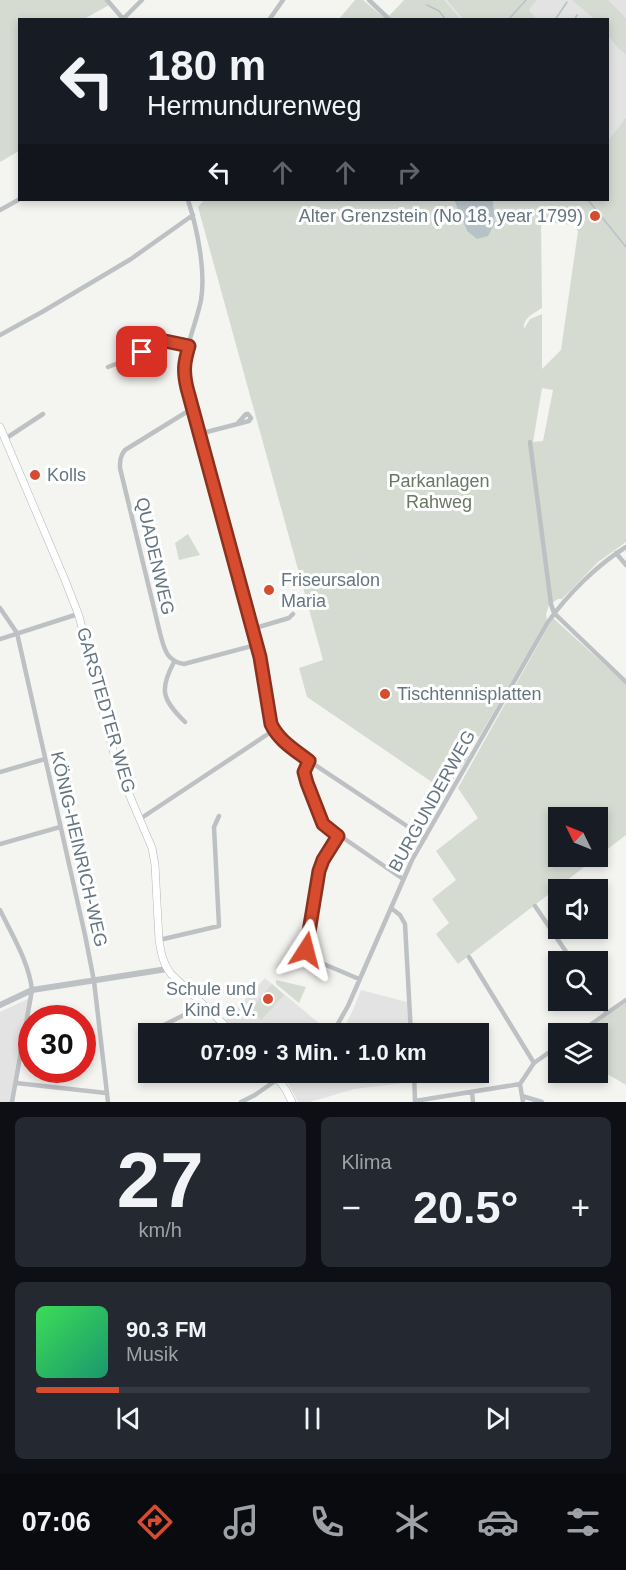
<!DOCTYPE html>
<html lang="de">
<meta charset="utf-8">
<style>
:root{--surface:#171b24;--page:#242831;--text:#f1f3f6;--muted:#9ea1a6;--line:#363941;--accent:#d74b2e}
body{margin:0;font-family:Helvetica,sans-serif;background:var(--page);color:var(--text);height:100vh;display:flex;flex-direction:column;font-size:22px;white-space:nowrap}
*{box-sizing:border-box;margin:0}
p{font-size:20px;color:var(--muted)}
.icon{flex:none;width:33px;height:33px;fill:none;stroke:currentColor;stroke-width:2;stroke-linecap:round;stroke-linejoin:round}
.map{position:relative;height:1102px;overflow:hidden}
.drawer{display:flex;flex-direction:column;gap:15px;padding:15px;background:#0d0f14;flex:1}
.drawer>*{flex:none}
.guide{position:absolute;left:18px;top:18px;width:591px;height:183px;border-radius:0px;box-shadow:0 3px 9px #0003;background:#171b24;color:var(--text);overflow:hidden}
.needle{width:39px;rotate:313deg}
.tools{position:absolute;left:548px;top:807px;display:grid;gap:12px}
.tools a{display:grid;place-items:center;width:60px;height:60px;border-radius:0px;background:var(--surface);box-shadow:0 3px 9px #0003;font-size:30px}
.speed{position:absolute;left:18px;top:1005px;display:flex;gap:12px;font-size:30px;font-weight:700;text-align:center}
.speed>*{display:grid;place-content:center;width:78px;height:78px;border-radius:50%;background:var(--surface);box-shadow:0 3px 9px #0003;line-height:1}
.speed .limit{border:9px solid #d22;background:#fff;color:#111}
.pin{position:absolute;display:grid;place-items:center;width:51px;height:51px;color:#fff;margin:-26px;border-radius:12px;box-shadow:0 3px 9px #0006}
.me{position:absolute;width:66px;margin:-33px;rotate:9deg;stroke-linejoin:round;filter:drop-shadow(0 0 4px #0008)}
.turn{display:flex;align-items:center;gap:21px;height:126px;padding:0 30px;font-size:27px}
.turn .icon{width:78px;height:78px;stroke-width:2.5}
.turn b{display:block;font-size:42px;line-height:51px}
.lanes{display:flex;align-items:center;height:57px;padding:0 30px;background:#0003;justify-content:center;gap:30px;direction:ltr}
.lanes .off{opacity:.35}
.big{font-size:45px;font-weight:700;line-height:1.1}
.drawer .card{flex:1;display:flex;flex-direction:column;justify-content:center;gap:9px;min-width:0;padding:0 21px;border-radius:9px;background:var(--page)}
.drawer .dial{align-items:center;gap:0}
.dial b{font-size:78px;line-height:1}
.song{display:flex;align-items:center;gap:18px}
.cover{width:72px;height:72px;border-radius:9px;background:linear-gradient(135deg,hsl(130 70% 55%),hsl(160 70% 35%))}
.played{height:6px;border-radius:3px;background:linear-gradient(90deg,var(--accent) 15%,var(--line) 15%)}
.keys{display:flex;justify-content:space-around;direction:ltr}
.heat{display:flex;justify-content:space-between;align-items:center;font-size:33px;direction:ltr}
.drawer .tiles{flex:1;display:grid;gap:15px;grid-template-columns:1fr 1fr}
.card:last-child{grid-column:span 2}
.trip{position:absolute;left:138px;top:1023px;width:351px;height:60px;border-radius:0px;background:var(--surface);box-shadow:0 3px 9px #0003;font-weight:700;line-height:60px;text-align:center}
.tabs{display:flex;height:96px;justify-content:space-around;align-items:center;background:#090b0e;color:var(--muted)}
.tabs .icon{width:42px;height:42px}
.tabs .on{color:var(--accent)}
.tabs b{font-size:27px;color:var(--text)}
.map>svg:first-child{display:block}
.built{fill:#e2e3e2}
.green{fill:#d6dbd2;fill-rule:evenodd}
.water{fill:#b6c3c6}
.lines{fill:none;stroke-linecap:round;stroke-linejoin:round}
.stream{stroke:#b6c3c6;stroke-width:1.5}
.secondary-casing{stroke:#b2b7ba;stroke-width:8}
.minor{stroke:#bdc1c4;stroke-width:4.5}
.tertiary{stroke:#bdc1c4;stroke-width:6}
.secondary{stroke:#fff;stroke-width:7}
.route-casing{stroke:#8c311e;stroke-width:15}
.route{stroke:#d74b2e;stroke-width:10}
.poi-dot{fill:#d74b2e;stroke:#fff;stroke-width:2}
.labels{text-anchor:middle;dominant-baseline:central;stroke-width:6;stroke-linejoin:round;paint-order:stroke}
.poi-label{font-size:18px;fill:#657680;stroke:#fff;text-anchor:start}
.park-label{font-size:18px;fill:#697764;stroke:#fff}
.street-label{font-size:18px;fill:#657680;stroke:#fff}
</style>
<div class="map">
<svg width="626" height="1102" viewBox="0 0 626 1102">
<rect width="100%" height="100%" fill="#f4f4f1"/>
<path class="built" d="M 440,0 L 626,0 L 626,239 L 608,200 L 608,20 L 455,19 Z
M 265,978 L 327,1030 L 324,1034 L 240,1033 L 226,1020 Z
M 361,990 L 407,1002 L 409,1033 L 340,1034 L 346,1027 L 346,1024 L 353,1010 Z
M 30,998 L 10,1102 L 0,1102 L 0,1012 Z
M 297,1072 L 412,1073 L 412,1082 L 354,1089 L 310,1102 L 298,1102 L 288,1083 L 290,1077 Z"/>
<path class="green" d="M 0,0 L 107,0 L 111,4 L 84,19 L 20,20 L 19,151 L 0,162 Z
M 355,0 L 363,0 L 386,19 L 339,19 Z
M 404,0 L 444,0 L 460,19 L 393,20 L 389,16 Z
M 447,0 L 537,0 L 530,8 L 529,11 L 537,19 L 463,19 Z
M 572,0 L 608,0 L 626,18 L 626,54 L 618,48 L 608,35 L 608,20 L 594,19 Z
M 626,118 L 626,542 L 598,562 L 562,599 L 558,599 L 549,605 L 546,614 L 547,621 L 479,737 L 470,732 L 457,749 L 468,757 L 445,791 L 307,697 L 299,668 L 323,660 L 198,207 L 204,200 L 454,200 L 467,231 L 495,223 L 493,200 L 608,200 L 608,141 ZM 541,222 L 575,225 L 578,231 L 561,350 L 542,369 L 542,314 L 530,319 L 524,329 C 522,319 534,313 542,308 ZM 542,388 L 553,390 L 543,441 L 533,442 Z
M 188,534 L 200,555 L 179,560 L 175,543 Z
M 553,618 L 626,684 L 626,835 L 458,964 L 436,934 L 449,923 L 432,899 L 456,880 L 436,851 L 478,818 L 458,788 ZM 558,818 L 597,818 L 597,856 L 558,856 Z
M 276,980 L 306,987 L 299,1003 L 276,984 Z
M 272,984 L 284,995 L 261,1020 L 250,1009 Z
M 626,1003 L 626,1085 L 597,1068 L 597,1034 L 581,1034 Z"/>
<path class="water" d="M 454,200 L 493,200 L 495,223 L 488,236 L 477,239 L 467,231 Z"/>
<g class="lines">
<path class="stream" d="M 427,5 L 439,11 L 446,20
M 508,20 L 526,0
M 555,20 L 567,2
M 574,20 L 577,15
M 588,200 L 626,247"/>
<defs>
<path id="secondary" d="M 0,427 L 65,580 L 79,616 L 115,758 L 126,787 L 152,848 L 155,865 L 159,940 C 161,953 163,964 171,974 L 234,1034
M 273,1072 L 286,1090 L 292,1102"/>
</defs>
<use href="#secondary" class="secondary-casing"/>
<path class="minor" d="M 107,0 L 124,20
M 369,0 L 390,20
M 123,19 L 142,0
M 269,20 L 283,0
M 188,200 C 197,228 206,271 201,300 C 196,325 184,348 184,373 L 228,541 L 260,657 L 271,724 L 274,730 L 288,747 L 425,838
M 0,210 L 20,199
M 0,335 L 42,312 L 131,259 L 193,215
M 108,367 L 126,360 L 162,341 L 189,346
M 193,408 L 125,450 C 120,456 120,461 120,468 L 160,633 C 164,648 166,661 184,664 L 256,645
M 199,434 L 249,421 L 251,418 L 248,414 L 246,414 L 237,424
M 5,439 L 43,414
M 530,442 L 551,604 L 554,613 L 626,682
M 616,553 L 626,565
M 0,608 L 17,633 L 85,935 L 94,981 L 108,1102
M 252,629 L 289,618 L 293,614
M 0,639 L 78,614
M 174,662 C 159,690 162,699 185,722
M 309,761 L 305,768 L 305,776 L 323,824 L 326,826 L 403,879
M 0,772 L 45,759
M 140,819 L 274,730
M 337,836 L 323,860 L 319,871 L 306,950 L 308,957 L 312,959 L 359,979
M 0,844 L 60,827
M 535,906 L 573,962
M 391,908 L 400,915 L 405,924 L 411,1034
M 0,910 C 12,935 29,962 32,990 L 12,1102
M 159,940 L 219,926 L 214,827 L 219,816
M 469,957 L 534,1063
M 597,997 L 607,1013
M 158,1034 L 158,1028 L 188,1013 L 199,1000
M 332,1034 L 348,1006 L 412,860 L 548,622 C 568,594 597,565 626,547
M 577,1034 L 626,1000
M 414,1072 L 415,1102
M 16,1083 L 106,1093
M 520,1084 L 523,1102
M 472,1092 L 473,1102
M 522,1096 L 542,1102
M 415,1101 L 520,1084 L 534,1063 L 558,1046
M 241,1102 L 255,1095 L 288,1072"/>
<path class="tertiary" d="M 0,1005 L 32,990 L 167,969"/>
<use href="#secondary" class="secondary"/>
</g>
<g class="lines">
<defs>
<path id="route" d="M 142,352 L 165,341 L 189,346 C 184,363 183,371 187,388 L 260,657 L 271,724 C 279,741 295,750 309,761 L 304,772 L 307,783 L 323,824 L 338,836 L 323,860 L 319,871 L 306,950"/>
</defs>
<use href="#route" class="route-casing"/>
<use href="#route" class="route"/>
</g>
<g class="poi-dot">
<circle cx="595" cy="216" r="6"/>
<circle cx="35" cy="475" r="6"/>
<circle cx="269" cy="590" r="6"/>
<circle cx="385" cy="694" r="6"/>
<circle cx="268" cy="999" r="6"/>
</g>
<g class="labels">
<g class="poi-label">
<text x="583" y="216" text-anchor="end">Alter Grenzstein (No 18, year 1799)</text>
<text x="47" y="475">Kolls</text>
<text x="281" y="580">Friseursalon<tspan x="281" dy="21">Maria</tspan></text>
<text x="397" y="694">Tischtennisplatten</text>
<text x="256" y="989" text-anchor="end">Schule und<tspan x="256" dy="21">Kind e.V.</tspan></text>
</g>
<g class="park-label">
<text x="439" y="481">Parkanlagen<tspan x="439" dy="21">Rahweg</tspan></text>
</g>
<g class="street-label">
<text transform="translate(155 556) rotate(77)">QUADENWEG</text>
<text transform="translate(106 710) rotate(74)">GARSTEDTER WEG</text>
<text transform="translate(432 801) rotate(-61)">BURGUNDERWEG</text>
<text transform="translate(79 849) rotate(77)">KÖNIG-HEINRICH-WEG</text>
</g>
</g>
</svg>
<div class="tools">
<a><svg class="needle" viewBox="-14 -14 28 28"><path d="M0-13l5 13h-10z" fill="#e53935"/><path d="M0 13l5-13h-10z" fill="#9ea1a6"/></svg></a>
<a><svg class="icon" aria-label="sound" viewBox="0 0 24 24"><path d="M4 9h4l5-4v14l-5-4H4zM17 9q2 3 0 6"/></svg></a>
<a><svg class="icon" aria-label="search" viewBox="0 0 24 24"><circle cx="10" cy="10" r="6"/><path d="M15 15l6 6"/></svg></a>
<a><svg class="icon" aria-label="layers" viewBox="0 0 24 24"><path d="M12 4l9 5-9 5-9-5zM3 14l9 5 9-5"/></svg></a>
</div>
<div class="speed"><div class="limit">30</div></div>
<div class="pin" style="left:142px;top:352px;background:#d93025"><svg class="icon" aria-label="arrive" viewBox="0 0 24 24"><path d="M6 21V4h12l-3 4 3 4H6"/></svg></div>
<svg class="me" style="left:306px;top:950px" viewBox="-20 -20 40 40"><path d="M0-17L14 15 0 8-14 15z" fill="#d74b2e" stroke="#fff" stroke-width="4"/></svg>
<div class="trip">07:09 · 3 Min. · 1.0 km</div>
<div class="guide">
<div class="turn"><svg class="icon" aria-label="left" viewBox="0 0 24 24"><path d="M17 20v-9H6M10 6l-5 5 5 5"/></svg><div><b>180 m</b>Hermundurenweg</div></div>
<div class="lanes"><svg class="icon" aria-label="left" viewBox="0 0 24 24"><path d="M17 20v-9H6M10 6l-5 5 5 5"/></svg><svg class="icon off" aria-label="ahead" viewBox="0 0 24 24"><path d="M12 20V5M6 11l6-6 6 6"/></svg><svg class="icon off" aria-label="ahead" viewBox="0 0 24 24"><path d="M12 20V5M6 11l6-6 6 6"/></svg><svg class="icon off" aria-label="right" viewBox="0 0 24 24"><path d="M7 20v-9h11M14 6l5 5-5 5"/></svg></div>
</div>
</div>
<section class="drawer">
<div class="tiles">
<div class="card dial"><b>27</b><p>km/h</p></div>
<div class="card"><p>Klima</p>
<div class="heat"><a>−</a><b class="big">20.5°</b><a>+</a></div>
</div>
<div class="card">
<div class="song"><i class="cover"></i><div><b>90.3 FM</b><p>Musik</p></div></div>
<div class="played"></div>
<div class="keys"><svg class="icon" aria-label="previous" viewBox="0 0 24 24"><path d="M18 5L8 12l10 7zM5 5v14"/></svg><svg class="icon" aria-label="pause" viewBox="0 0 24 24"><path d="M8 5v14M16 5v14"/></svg><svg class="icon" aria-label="next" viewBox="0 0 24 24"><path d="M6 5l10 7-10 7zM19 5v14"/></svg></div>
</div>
</div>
</section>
<nav class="tabs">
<b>07:06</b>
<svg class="icon on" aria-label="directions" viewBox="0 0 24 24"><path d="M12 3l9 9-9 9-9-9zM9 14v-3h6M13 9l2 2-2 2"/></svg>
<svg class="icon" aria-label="music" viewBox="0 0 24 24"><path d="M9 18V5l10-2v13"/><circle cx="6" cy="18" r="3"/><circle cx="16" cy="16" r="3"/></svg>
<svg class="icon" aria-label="phone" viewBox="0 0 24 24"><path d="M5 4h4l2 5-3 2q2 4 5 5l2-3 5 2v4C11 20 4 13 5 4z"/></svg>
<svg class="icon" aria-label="climate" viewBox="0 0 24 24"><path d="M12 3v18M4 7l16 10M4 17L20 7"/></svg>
<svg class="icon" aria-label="car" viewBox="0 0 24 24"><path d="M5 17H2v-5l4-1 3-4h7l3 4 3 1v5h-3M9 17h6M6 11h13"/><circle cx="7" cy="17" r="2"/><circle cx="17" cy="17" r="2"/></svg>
<svg class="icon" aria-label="filters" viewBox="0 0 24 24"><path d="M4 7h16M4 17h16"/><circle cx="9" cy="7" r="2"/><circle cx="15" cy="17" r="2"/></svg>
</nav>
